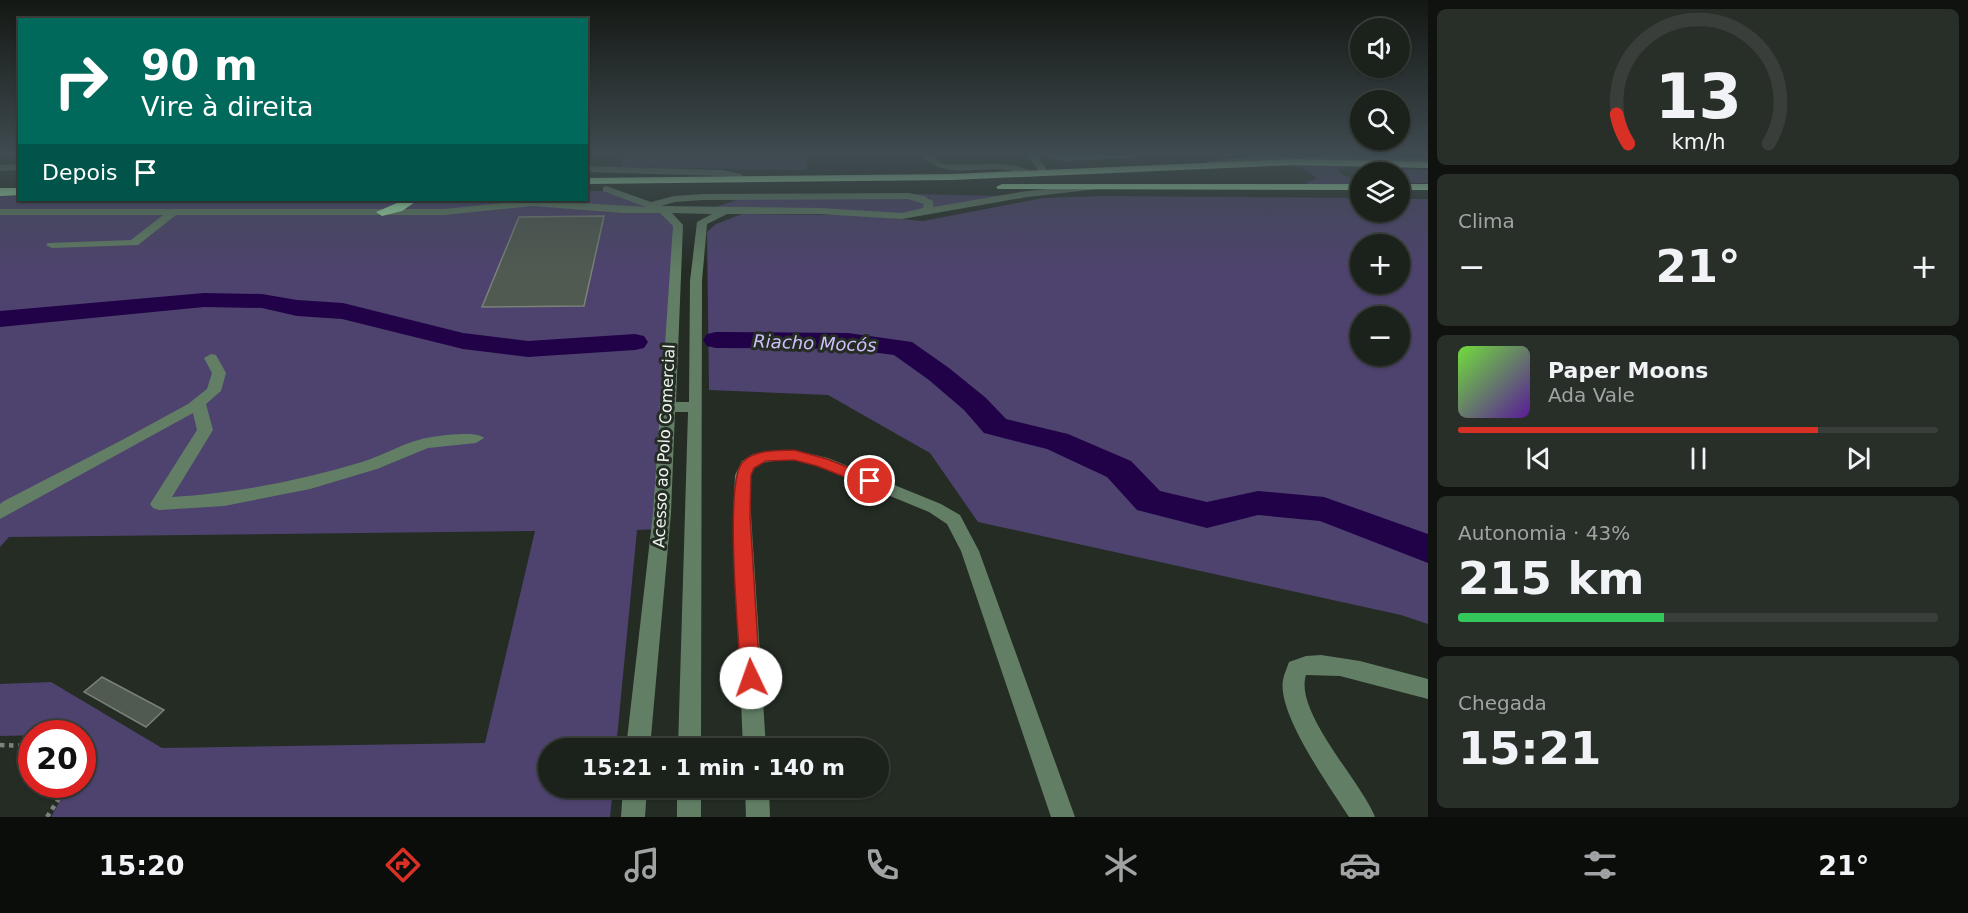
<!DOCTYPE html>
<html lang="pt">
<meta charset="utf-8">
<style>
:root{--surface:#1b211b;--page:#282e28;--text:#f1f3f6;--muted:#a0a3a3;--line:#393e3a;--accent:#d93025}
body{margin:0;font-family:"DejaVu Sans",sans-serif;background:var(--page);color:var(--text);height:100vh;display:flex;flex-direction:column;font-size:22px;white-space:nowrap}
*{box-sizing:border-box;margin:0}
p{font-size:20px;color:var(--muted)}
.icon{flex:none;width:33px;height:33px;fill:none;stroke:currentColor;stroke-width:2;stroke-linecap:round;stroke-linejoin:round}
.map{position:relative;flex:1;overflow:hidden}
.side{display:flex;flex-direction:column;gap:9px;padding:9px;background:#0f120f;width:540px}
.side>*{flex:none}
.top-card{position:absolute;left:18px;top:18px;width:570px;height:183px;border-radius:0px;box-shadow:0 2px 4px #0004,0 0 0 2px var(--line);background:#00695c;color:#fff;overflow:hidden}
.tools{position:absolute;left:1350px;top:18px;display:grid;gap:12px}
.tools a{display:grid;place-items:center;width:60px;height:60px;border-radius:50%;background:var(--surface);box-shadow:0 2px 4px #0004,0 0 0 2px var(--line);font-size:30px}
.speed{position:absolute;left:18px;top:720px;display:flex;gap:12px;font-size:30px;font-weight:700;text-align:center}
.speed>*{display:grid;place-content:center;width:78px;height:78px;border-radius:50%;background:var(--surface);box-shadow:0 2px 4px #0004,0 0 0 2px var(--line);line-height:1}
.speed .limit{border:9px solid #d22;background:#fff;color:#111}
.pin{position:absolute;display:grid;place-items:center;width:51px;height:51px;color:#fff;margin:-26px;border:3px solid #fff;border-radius:50%;box-shadow:0 2px 6px #0007}
.me{position:absolute;width:66px;margin:-33px;rotate:357deg;stroke-linejoin:round;filter:drop-shadow(0 0 4px #0008)}
.turn{display:flex;align-items:center;gap:21px;height:126px;padding:0 24px;font-size:27px}
.turn .icon{width:78px;height:78px;stroke-width:2.5}
.turn b{display:block;font-size:42px;line-height:51px}
.then{display:flex;align-items:center;height:57px;padding:0 24px;background:#0003;gap:12px;font-size:22px}
.big{font-size:45px;font-weight:700;line-height:1.1}
.side .widget{flex:1;display:flex;flex-direction:column;justify-content:center;gap:9px;min-width:0;padding:0 21px;border-radius:9px;background:var(--page)}
.side .dial{align-items:center;gap:0}
.dial svg{height:156px;overflow:visible;fill:none;stroke:var(--line);stroke-width:7;stroke-linecap:round;text-anchor:middle}
.dial text{fill:var(--text);stroke:none}
.song{display:flex;align-items:center;gap:18px}
.cover{width:72px;height:72px;border-radius:9px;background:linear-gradient(135deg,hsl(100 70% 55%),hsl(270 70% 35%))}
.played{height:6px;border-radius:3px;background:linear-gradient(90deg,var(--accent) 75%,var(--line) 75%)}
.keys{display:flex;justify-content:space-around;direction:ltr}
.heat{display:flex;justify-content:space-between;align-items:center;font-size:33px;direction:ltr}
.charge{height:9px;border-radius:4px;background:linear-gradient(90deg,#34c759 43%,var(--line) 0)}
.trip{position:absolute;left:538px;top:738px;width:351px;height:60px;border-radius:30px;background:var(--surface);box-shadow:0 2px 4px #0004,0 0 0 2px var(--line);font-weight:700;line-height:60px;text-align:center}
.tabs{display:flex;height:96px;justify-content:space-around;align-items:center;background:#0b0d0b;color:var(--muted)}
.tabs .icon{width:42px;height:42px}
.tabs .current{color:var(--accent)}
.tabs b{font-size:27px;color:var(--text)}
main{display:flex;flex:1;min-height:0}
.map>svg:first-child{display:block}
.green{fill:#4e436e;fill-rule:evenodd}
.lines{fill:none;stroke-linecap:round;stroke-linejoin:round}
.river{fill:#210248;fill-rule:evenodd}
.building{fill:#505a51;stroke:#788279;stroke-width:1.5}
.path{stroke:#7b827b;stroke-width:4.5;stroke-dasharray:4.5 4.5;stroke-linecap:butt}
.minor{fill:#627f65;fill-rule:evenodd}
.highway{fill:#aef8b6;fill-rule:evenodd}
.route{fill:#d93025;stroke:#8d1f18;stroke-width:1.5}
.labels{text-anchor:middle;dominant-baseline:central;stroke-width:6;stroke-linejoin:round;paint-order:stroke}
.street-label{font-size:16px;fill:#eef4ee;stroke:#242c24}
.water-label{font-size:18px;font-style:italic;fill:#cebffd;stroke:#242c24}
</style>
<main>
<div class="map">
<svg width="1428" height="817" viewBox="0 0 1428 817">
<rect width="100%" height="100%" fill="#242c24"/>
<path class="green" d="M 622,155 L 806,155 L 806,170 L 621,167 Z
M 1368,162 L 1345,166 L 1338,170 L 1343,175 L 1360,180 L 1360,188 L 1273,190 L 1305,184 L 1317,178 L 1303,168 L 1280,165 Z
M 1380,169 L 1428,170 L 1428,183 L 1400,183 L 1400,172 L 1360,172 L 1360,175 L 1357,173 Z
M 19,191 L 20,200 L 586,200 L 587,191 L 605,191 L 652,206 L 675,226 L 659,529 L 637,530 L 616,748 L 549,748 L 549,788 L 613,788 L 610,817 L 51,817 L 69,785 L 82,784 L 82,734 L 0,736 L 0,684 L 51,682 L 162,748 L 485,743 L 535,531 L 9,537 L 0,547 L 0,192 Z
M 910,194 L 1006,196 L 934,210 L 930,198 Z
M 1102,196 L 1360,198 L 1360,212 L 1400,212 L 1400,199 L 1428,199 L 1428,624 L 1401,615 L 978,522 L 930,453 L 828,395 L 709,390 L 707,232 L 716,224 L 742,214 L 857,215 L 923,221 L 1043,198 ZM 1360,244 L 1400,244 L 1400,284 L 1360,284 ZM 1360,316 L 1400,316 L 1400,356 L 1360,356 Z
M 745,197 L 912,198 L 922,200 L 927,208 L 907,214 L 713,208 Z"/>
<g class="lines">
<path class="river" d="M 204,293 L 262,294 L 297,300 L 343,303 L 463,333 L 528,341 L 635,334 L 644,336 L 648,342 L 644,348 L 635,350 L 528,357 L 463,349 L 342,319 L 297,316 L 262,308 L 204,307 L 0,327 L 0,311 Z
M 716,332 L 848,333 L 912,342 L 949,368 L 986,398 L 1006,419 L 1068,434 L 1131,461 L 1160,491 L 1207,502 L 1258,491 L 1324,497 L 1428,534 L 1428,563 L 1320,521 L 1258,515 L 1207,528 L 1137,510 L 1107,477 L 1047,449 L 984,433 L 964,410 L 929,380 L 894,355 L 848,349 L 716,348 L 707,346 L 703,340 L 707,334 Z"/>
</g>
<path class="building" d="M 604,216 L 584,306 L 482,307 L 519,217 Z
M 102,677 L 164,710 L 146,727 L 84,692 Z"/>
<g class="lines">
<path class="path" d="M 0,745 L 32,746
M 47,817 L 58,800 L 61,784"/>
<path class="minor" d="M 922,155 C 936,155 935,163 947,164 C 975,167 1011,157 1035,174 L 1030,177 C 1022,175 1015,171 1007,170 C 978,165 944,181 922,155 Z
M 1028,155 L 1037,155 L 1049,173 L 1047,175 L 1041,175 Z
M 1042,155 L 1134,155 L 1130,158 L 1062,161 Z
M 1266,155 L 1428,158 L 1428,164 L 1275,160 L 1209,167 L 1204,164 L 1209,161 Z
M 20,164 L 20,170 L 0,171 L 0,165 Z
M 586,166 L 722,170 L 741,174 L 747,180 L 742,183 L 735,178 L 722,176 L 586,172 Z
M 1095,184 L 1098,185 L 1098,189 L 1027,197 L 902,219 L 820,214 L 727,214 L 707,224 L 702,281 L 701,748 L 678,748 L 688,412 L 675,412 L 671,513 L 650,748 L 626,748 L 653,513 L 660,410 L 659,407 L 661,404 L 673,226 L 660,213 L 624,213 L 533,206 L 445,215 L 176,215 L 138,245 L 52,248 L 46,245 L 48,243 L 131,240 L 163,215 L 0,215 L 0,209 L 445,209 L 533,200 L 646,207 L 603,191 L 603,187 L 606,186 L 651,202 L 674,196 L 702,194 L 908,193 L 924,196 L 933,201 L 933,207 L 1027,191 ZM 908,199 L 924,204 L 923,208 L 902,213 L 820,208 L 661,206 L 675,202 L 702,200 ZM 672,213 L 712,214 L 697,222 L 690,281 L 689,402 L 676,402 L 683,225 Z
M 211,354 L 216,355 L 226,373 L 221,391 L 206,404 L 213,430 L 172,497 C 237,493 299,481 362,462 C 382,456 401,444 422,439 C 433,436 478,430 484,438 L 476,443 L 428,448 L 377,469 L 310,489 L 224,506 L 159,510 L 153,508 L 150,504 L 197,430 L 193,413 L 0,519 L 0,504 L 4,501 L 124,439 L 188,404 L 207,389 L 212,373 L 204,358 Z
M 778,450 L 794,450 L 828,458 L 941,504 L 960,515 L 979,551 L 1075,817 L 1051,817 L 961,551 L 947,524 L 929,512 L 817,466 L 794,460 L 778,460 L 763,463 L 755,468 L 751,475 L 751,515 L 766,748 L 743,748 L 733,515 L 735,475 L 742,461 L 753,454 Z
M 1321,655 L 1360,661 L 1428,679 L 1428,699 L 1340,676 L 1306,675 C 1294,712 1361,781 1375,817 L 1349,817 C 1330,787 1277,714 1283,680 C 1284,674 1287,668 1289,662 L 1306,656 Z
M 623,788 L 647,788 L 645,817 L 621,817 Z
M 677,788 L 701,788 L 701,817 L 677,817 Z
M 745,788 L 769,788 L 770,817 L 746,817 Z"/>
<path class="highway" d="M 1295,159 L 1428,162 L 1428,168 L 1295,165 L 952,180 L 586,184 L 586,178 L 952,174 Z
M 1002,184 L 1360,184 L 1360,190 L 998,189 L 996,187 Z
M 1400,184 L 1428,184 L 1428,190 L 1400,190 Z
M 0,188 L 20,188 L 20,195 L 0,196 Z
M 404,200 L 418,200 L 402,211 L 382,216 L 376,212 Z"/>
</g>
<linearGradient id="sky" x2="0" y2="1"><stop stop-color="#141814"/><stop offset="0.57" stop-color="#3f4b50"/><stop offset="1" stop-color="#3f4b50" stop-opacity="0"/></linearGradient>
<rect width="1428" height="270" fill="url(#sky)"/>
<path class="route" d="M 794,450 L 827,459 L 875,478 L 878,481 L 870,487 L 817,466 L 794,460 L 766,461 L 754,468 L 751,475 L 750,515 L 760,678 L 758,684 L 751,687 L 744,684 L 741,678 C 739,642 724,485 742,463 C 753,449 777,451 794,450 Z"/>
<g class="labels">
<g class="street-label">
<text transform="translate(664 446) rotate(-87)">Acesso ao Polo Comercial</text>
</g>
<g class="water-label">
<text transform="translate(815 343) rotate(2)">Riacho Mocós</text>
</g>
</g>
</svg>
<div class="tools">
<a><svg class="icon" aria-label="sound" viewBox="0 0 24 24"><path d="M4 9h4l5-4v14l-5-4H4zM17 9q2 3 0 6"/></svg></a>
<a><svg class="icon" aria-label="search" viewBox="0 0 24 24"><circle cx="10" cy="10" r="6"/><path d="M15 15l6 6"/></svg></a>
<a><svg class="icon" aria-label="layers" viewBox="0 0 24 24"><path d="M12 4l9 5-9 5-9-5zM3 14l9 5 9-5"/></svg></a>
<a>+</a>
<a>−</a>
</div>
<div class="speed"><div class="limit">20</div></div>
<div class="pin" style="left:870px;top:481px;background:#d93025"><svg class="icon" aria-label="arrive" viewBox="0 0 24 24"><path d="M6 21V4h12l-3 4 3 4H6"/></svg></div>
<svg class="me" style="left:751px;top:678px" viewBox="-20 -20 40 40"><circle r="19" fill="#fff"/><path d="M0-13L10 11 0 6-10 11z" fill="#d93025"/></svg>
<div class="trip">15:21 · 1 min · 140 m</div>
<div class="top-card">
<div class="turn"><svg class="icon" aria-label="right" viewBox="0 0 24 24"><path d="M7 20v-9h11M14 6l5 5-5 5"/></svg><div><b>90 m</b>Vire à direita</div></div>
<div class="then">Depois<svg class="icon" aria-label="arrive" viewBox="0 0 24 24"><path d="M6 21V4h12l-3 4 3 4H6"/></svg></div>
</div>
</div>
<section class="side">
<div class="widget dial"><svg viewBox="0 0 100 80">
<path d="M14 69A42 42 0 1 1 86 69"/>
<path d="M14 69A42 42 0 0 1 8 54" stroke="#d93025"/>
<text x="50" y="56" font-size="32" font-weight="700">13</text>
<text x="50" y="72" font-size="11">km/h</text>
</svg></div>
<div class="widget"><p>Clima</p>
<div class="heat"><a>−</a><b class="big">21°</b><a>+</a></div>
</div>
<div class="widget">
<div class="song"><i class="cover"></i><div><b>Paper Moons</b><p>Ada Vale</p></div></div>
<div class="played"></div>
<div class="keys"><svg class="icon" aria-label="previous" viewBox="0 0 24 24"><path d="M18 5L8 12l10 7zM5 5v14"/></svg><svg class="icon" aria-label="pause" viewBox="0 0 24 24"><path d="M8 5v14M16 5v14"/></svg><svg class="icon" aria-label="next" viewBox="0 0 24 24"><path d="M6 5l10 7-10 7zM19 5v14"/></svg></div>
</div>
<div class="widget"><p>Autonomia · 43%</p><b class="big">215 km</b><div class="charge"></div></div>
<div class="widget"><p>Chegada</p><b class="big">15:21</b></div>
</section>
</main>
<nav class="tabs">
<b>15:20</b>
<svg class="icon current" aria-label="directions" viewBox="0 0 24 24"><path d="M12 3l9 9-9 9-9-9zM9 14v-3h6M13 9l2 2-2 2"/></svg>
<svg class="icon" aria-label="music" viewBox="0 0 24 24"><path d="M9 18V5l10-2v13"/><circle cx="6" cy="18" r="3"/><circle cx="16" cy="16" r="3"/></svg>
<svg class="icon" aria-label="phone" viewBox="0 0 24 24"><path d="M5 4h4l2 5-3 2q2 4 5 5l2-3 5 2v4C11 20 4 13 5 4z"/></svg>
<svg class="icon" aria-label="climate" viewBox="0 0 24 24"><path d="M12 3v18M4 7l16 10M4 17L20 7"/></svg>
<svg class="icon" aria-label="car" viewBox="0 0 24 24"><path d="M5 17H2v-5l4-1 3-4h7l3 4 3 1v5h-3M9 17h6M6 11h13"/><circle cx="7" cy="17" r="2"/><circle cx="17" cy="17" r="2"/></svg>
<svg class="icon" aria-label="filters" viewBox="0 0 24 24"><path d="M4 7h16M4 17h16"/><circle cx="9" cy="7" r="2"/><circle cx="15" cy="17" r="2"/></svg>
<b>21°</b>
</nav>
